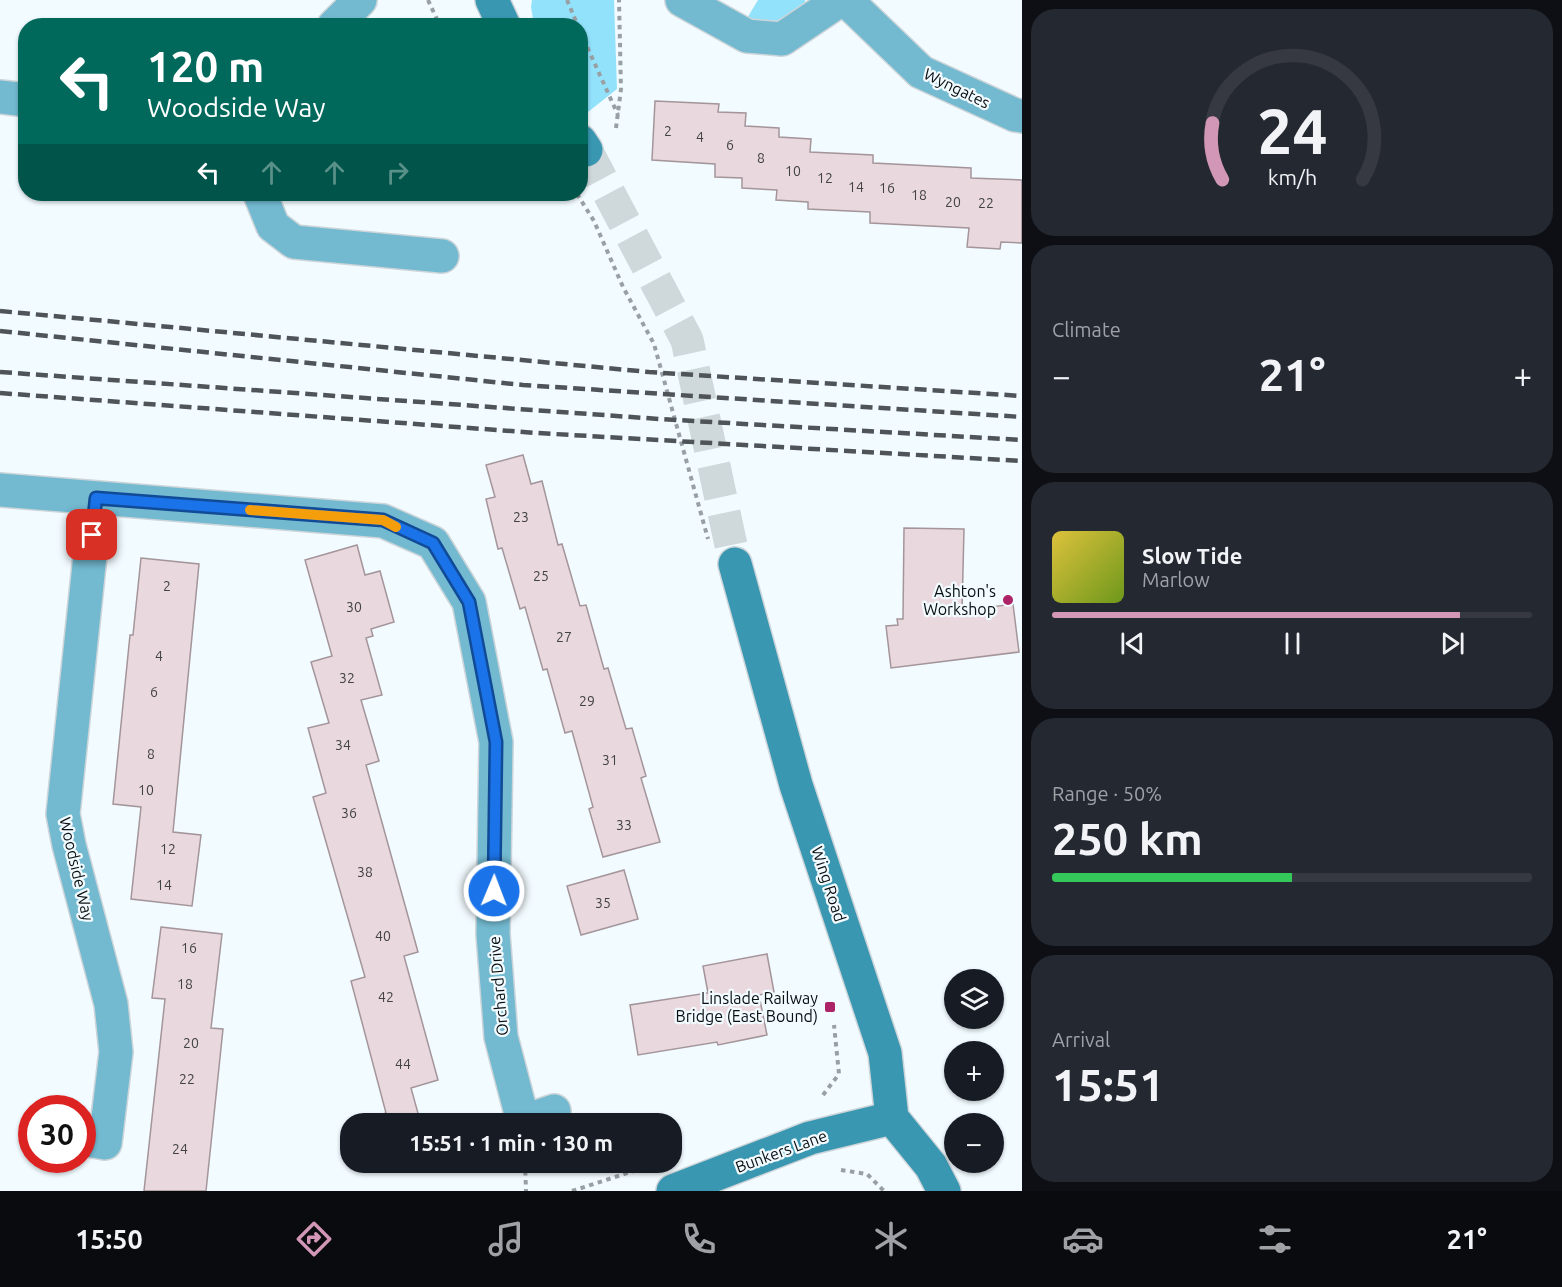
<!DOCTYPE html>
<meta charset="utf-8">
<style>
:root{--surface:#171b24;--page:#242831;--text:#f1f3f6;--muted:#9ea1a6;--line:#363941;--accent:#d296b6}
body{margin:0;font-family:Ubuntu,sans-serif;background:var(--page);color:var(--text);height:100vh;display:flex;flex-direction:column;font-size:22px;white-space:nowrap}
*{box-sizing:border-box;margin:0}
p{font-size:20px;color:var(--muted)}
.icon{flex:none;width:33px;height:33px;fill:none;stroke:currentColor;stroke-width:2;stroke-linecap:round;stroke-linejoin:round}
.map{position:relative;flex:1;overflow:hidden}
.panel{display:flex;flex-direction:column;gap:9px;padding:9px;background:#0d0f14;width:540px}
.panel>*{flex:none}
.hud{position:absolute;left:18px;top:18px;width:570px;height:183px;border-radius:24px;box-shadow:0 2px 4px #0004;background:#00695c;color:#fff;overflow:hidden}
.controls{position:absolute;left:944px;top:969px;display:grid;gap:12px}
.controls a{display:grid;place-items:center;width:60px;height:60px;border-radius:50%;background:var(--surface);box-shadow:0 2px 4px #0004;font-size:30px}
.speed{position:absolute;left:18px;top:1095px;display:flex;gap:12px;font-size:30px;font-weight:700;text-align:center}
.speed>*{display:grid;place-content:center;width:78px;height:78px;border-radius:50%;background:var(--surface);box-shadow:0 2px 4px #0004;line-height:1}
.speed .limit{border:9px solid #d22;background:#fff;color:#111}
.pin{position:absolute;display:grid;place-items:center;width:51px;height:51px;color:#fff;margin:-26px;border-radius:12px;box-shadow:0 3px 9px #0006}
.me{position:absolute;width:66px;margin:-33px;rotate:1deg;stroke-linejoin:round;filter:drop-shadow(0 0 4px #0008)}
.turn{display:flex;align-items:center;gap:21px;height:126px;padding:0 30px;font-size:27px}
.turn .icon{width:78px;height:78px;stroke-width:2.5}
.turn b{display:block;font-size:42px;line-height:51px}
.lanes{display:flex;align-items:center;height:57px;padding:0 30px;background:#0003;justify-content:center;gap:30px;direction:ltr}
.lanes .off{opacity:.35}
.big{font-size:45px;font-weight:700;line-height:1.1}
.panel .widget{flex:1;display:flex;flex-direction:column;justify-content:center;gap:9px;min-width:0;padding:0 21px;border-radius:24px;background:var(--page)}
.panel .dial{align-items:center;gap:0}
.dial svg{height:156px;overflow:visible;fill:none;stroke:var(--line);stroke-width:7;stroke-linecap:round;text-anchor:middle}
.dial text{fill:var(--text);stroke:none}
.song{display:flex;align-items:center;gap:18px}
.cover{width:72px;height:72px;border-radius:9px;background:linear-gradient(135deg,hsl(50 70% 55%),hsl(80 70% 35%))}
.played{height:6px;border-radius:3px;background:linear-gradient(90deg,var(--accent) 85%,var(--line) 85%)}
.keys{display:flex;justify-content:space-around;direction:ltr}
.heat{display:flex;justify-content:space-between;align-items:center;font-size:33px;direction:ltr}
.charge{height:9px;border-radius:4px;background:linear-gradient(90deg,#34c759 50%,var(--line) 0)}
.trip{position:absolute;left:340px;top:1113px;width:342px;height:60px;border-radius:24px;background:var(--surface);box-shadow:0 2px 4px #0004;font-weight:700;line-height:60px;text-align:center}
.dock{display:flex;height:96px;justify-content:space-around;align-items:center;background:#090b0e;color:var(--muted)}
.dock .icon{width:42px;height:42px}
.dock .on{color:var(--accent)}
.dock b{font-size:27px;color:var(--text)}
main{display:flex;flex:1;min-height:0}
.map>svg:first-child{display:block}
.green{fill:#93e2fc}
.building{fill:#e9d9de;stroke:#a3959a;stroke-width:1.5}
.lines{fill:none;stroke-linecap:round;stroke-linejoin:round}
.secondary-tunnel{stroke:#cfd8db;stroke-width:33;stroke-dasharray:33 16;stroke-linecap:butt}
.street-casing{stroke:#cdd5d9;stroke-width:36}
.secondary-casing{stroke:#cdd5d9;stroke-width:36}
.path{stroke:#99a0a4;stroke-width:4;stroke-dasharray:4.5 4.5;stroke-linecap:butt}
.street{stroke:#73bad1;stroke-width:33}
.secondary{stroke:#3a97b2;stroke-width:33}
.rail{stroke:#4e5457;stroke-width:4.5;stroke-dasharray:12 6;stroke-linecap:butt}
.route-casing{stroke:#114b97;stroke-width:15}
.route{stroke:#1a73e8;stroke-width:10}
.slow{stroke:#f59e0b;stroke-width:10}
.poi-dot{fill:#ac2467;stroke:#f2fbff;stroke-width:2}
.labels{text-anchor:middle;dominant-baseline:central;stroke-width:4.5;stroke-linejoin:round;paint-order:stroke}
.number-label{font-size:14px;fill:#424244}
.street-label{font-size:16px;fill:#0a0f11;stroke:#f2fbff}
.poi-label{font-size:16px;fill:#0a0f11;stroke:#f2fbff;text-anchor:end}
</style>
<main>
<div class="map">
<svg width="1022" height="1191" viewBox="0 0 1022 1191">
<rect width="100%" height="100%" fill="#f2fbff"/>
<path class="green" d="M 532,0 L 614,0 L 617,89 L 588,112 L 581,102 L 580,26 L 534,25 L 531,7 Z
M 758,0 L 805,0 L 805,2 L 794,19 L 777,29 L 746,20 Z"/>
<path class="building" d="M 655,101 L 719,104 L 718,112 L 746,113 L 745,126 L 779,128 L 779,137 L 811,139 L 810,152 L 873,155 L 873,163 L 971,168 L 971,178 L 1022,180 L 1022,243 L 1001,242 L 1000,249 L 967,247 L 969,228 L 870,223 L 870,212 L 808,209 L 808,202 L 776,200 L 777,190 L 742,188 L 742,178 L 715,177 L 715,164 L 652,160 Z
M 523,455 L 531,484 L 542,481 L 558,545 L 562,544 L 580,606 L 586,605 L 604,669 L 608,668 L 626,729 L 632,728 L 646,776 L 641,778 L 660,842 L 603,857 L 589,809 L 593,807 L 572,731 L 565,733 L 547,669 L 543,670 L 525,607 L 520,609 L 502,548 L 498,549 L 486,499 L 495,497 L 486,465 Z
M 904,528 L 964,529 L 962,611 L 1013,604 L 1019,652 L 891,668 L 886,626 L 898,625 L 897,619 L 903,619 Z
M 357,545 L 365,575 L 380,571 L 394,622 L 371,629 L 373,636 L 366,638 L 382,695 L 361,700 L 379,761 L 366,765 L 418,952 L 404,956 L 438,1080 L 411,1088 L 421,1124 L 360,1124 L 359,1121 L 386,1113 L 351,981 L 365,977 L 313,797 L 326,793 L 308,728 L 329,723 L 311,662 L 332,656 L 305,560 Z
M 141,558 L 199,564 L 173,832 L 201,835 L 192,906 L 131,899 L 141,807 L 113,804 L 130,635 L 133,635 Z
M 624,870 L 638,919 L 581,935 L 567,886 Z
M 161,927 L 222,934 L 211,1028 L 223,1029 L 206,1191 L 144,1191 L 165,999 L 152,998 Z
M 767,954 L 774,992 L 759,995 L 767,1035 L 718,1045 L 717,1042 L 638,1055 L 630,1005 L 708,993 L 703,966 Z"/>
<g class="lines">
<path class="secondary-tunnel" d="M 586,150 L 687,340 L 735,564"/>
<defs>
<path id="street" d="M 682,0 L 747,36 L 782,39 L 840,0
M 846,0 L 921,72 L 1015,115 L 1022,116
M 334,26 L 360,0
M 0,97 L 26,100
M 260,194 L 273,226 L 294,242 L 442,256
M 0,490 L 383,521 L 433,543 L 469,602 L 496,742 L 493,934 L 501,1037 L 523,1121
M 516,1124 L 554,1111
M 82,1139 L 105,1143 L 116,1052 L 111,1004 L 69,845 L 63,814 L 96,498"/>
<path id="secondary" d="M 492,0 L 504,26
M 580,141 L 586,150
M 735,564 L 796,785 L 885,1053 L 892,1118 L 931,1166 L 944,1191
M 673,1191 L 810,1138 L 892,1118"/>
</defs>
<use href="#street" class="street-casing"/>
<use href="#secondary" class="secondary-casing"/>
<path class="path" d="M 428,0 L 440,26
M 567,0 L 578,26
M 580,31 L 618,115
M 616,128 L 621,89 L 619,0
M 577,194 L 594,221 L 623,287 L 654,344 L 708,539
M 823,1095 L 839,1074 L 834,1025
M 525,1162 L 526,1191
M 841,1170 L 867,1174 L 884,1191
M 572,1191 L 643,1168"/>
<use href="#street" class="street"/>
<use href="#secondary" class="secondary"/>
<path class="rail" d="M 0,311 L 649,372 L 1022,396
M 0,331 L 523,385 L 1022,417
M 0,372 L 659,419 L 1022,440
M 0,393 L 537,433 L 1022,461"/>
</g>
<g class="lines">
<defs>
<path id="route" d="M 92,535 L 96,498 L 383,520 L 433,543 L 469,602 L 496,742 L 494,891"/>
</defs>
<use href="#route" class="route-casing"/>
<use href="#route" class="route"/>
<path class="slow" d="M 250,510 L 383,520 L 396,527"/>
</g>
<g class="poi-dot">
<circle cx="1008" cy="600" r="6"/>
<rect x="824" y="1001" width="12" height="12" rx="3"/>
</g>
<g class="labels">
<g class="number-label">
<text x="668" y="131">2</text>
<text x="700" y="137">4</text>
<text x="730" y="145">6</text>
<text x="761" y="158">8</text>
<text x="793" y="171">10</text>
<text x="825" y="178">12</text>
<text x="856" y="187">14</text>
<text x="887" y="188">16</text>
<text x="919" y="195">18</text>
<text x="953" y="202">20</text>
<text x="986" y="203">22</text>
<text x="521" y="517">23</text>
<text x="541" y="576">25</text>
<text x="167" y="586">2</text>
<text x="354" y="607">30</text>
<text x="564" y="637">27</text>
<text x="159" y="656">4</text>
<text x="347" y="678">32</text>
<text x="154" y="692">6</text>
<text x="587" y="701">29</text>
<text x="343" y="745">34</text>
<text x="151" y="754">8</text>
<text x="610" y="760">31</text>
<text x="146" y="790">10</text>
<text x="349" y="813">36</text>
<text x="624" y="825">33</text>
<text x="168" y="849">12</text>
<text x="365" y="872">38</text>
<text x="164" y="885">14</text>
<text x="603" y="903">35</text>
<text x="383" y="936">40</text>
<text x="189" y="948">16</text>
<text x="185" y="984">18</text>
<text x="386" y="997">42</text>
<text x="191" y="1043">20</text>
<text x="403" y="1064">44</text>
<text x="187" y="1079">22</text>
<text x="180" y="1149">24</text>
</g>
<g class="street-label">
<text transform="translate(957 88) rotate(26)">Wyngates</text>
<text transform="translate(77 869) rotate(77)">Woodside Way</text>
<text transform="translate(829 884) rotate(72)">Wing Road</text>
<text transform="translate(498 986) rotate(-95)">Orchard Drive</text>
<text transform="translate(781 1151) rotate(-20)">Bunkers Lane</text>
</g>
<g class="poi-label">
<text x="996" y="591">Ashton's<tspan x="996" dy="18">Workshop</tspan></text>
<text x="818" y="998">Linslade Railway<tspan x="818" dy="18">Bridge (East Bound)</tspan></text>
</g>
</g>
</svg>
<div class="controls">
<a><svg class="icon" aria-label="layers" viewBox="0 0 24 24"><path d="M12 4l9 5-9 5-9-5zM3 14l9 5 9-5"/></svg></a>
<a>+</a>
<a>−</a>
</div>
<div class="speed"><div class="limit">30</div></div>
<div class="pin" style="left:92px;top:535px;background:#d93025"><svg class="icon" aria-label="arrive" viewBox="0 0 24 24"><path d="M6 21V4h12l-3 4 3 4H6"/></svg></div>
<svg class="me" style="left:494px;top:891px" viewBox="-20 -20 40 40"><circle r="17" fill="#1a73e8" stroke="#fff" stroke-width="3"/><path d="M0-11L8 9 0 5-8 9z" fill="#fff"/></svg>
<div class="trip">15:51 · 1 min · 130 m</div>
<div class="hud">
<div class="turn"><svg class="icon" aria-label="left" viewBox="0 0 24 24"><path d="M17 20v-9H6M10 6l-5 5 5 5"/></svg><div><b>120 m</b>Woodside Way</div></div>
<div class="lanes"><svg class="icon" aria-label="left" viewBox="0 0 24 24"><path d="M17 20v-9H6M10 6l-5 5 5 5"/></svg><svg class="icon off" aria-label="ahead" viewBox="0 0 24 24"><path d="M12 20V5M6 11l6-6 6 6"/></svg><svg class="icon off" aria-label="ahead" viewBox="0 0 24 24"><path d="M12 20V5M6 11l6-6 6 6"/></svg><svg class="icon off" aria-label="right" viewBox="0 0 24 24"><path d="M7 20v-9h11M14 6l5 5-5 5"/></svg></div>
</div>
</div>
<section class="panel">
<div class="widget dial"><svg viewBox="0 0 100 80">
<path d="M14 69A42 42 0 1 1 86 69"/>
<path d="M14 69A42 42 0 0 1 9 40" stroke="#d296b6"/>
<text x="50" y="56" font-size="32" font-weight="700">24</text>
<text x="50" y="72" font-size="11">km/h</text>
</svg></div>
<div class="widget"><p>Climate</p>
<div class="heat"><a>−</a><b class="big">21°</b><a>+</a></div>
</div>
<div class="widget">
<div class="song"><i class="cover"></i><div><b>Slow Tide</b><p>Marlow</p></div></div>
<div class="played"></div>
<div class="keys"><svg class="icon" aria-label="previous" viewBox="0 0 24 24"><path d="M18 5L8 12l10 7zM5 5v14"/></svg><svg class="icon" aria-label="pause" viewBox="0 0 24 24"><path d="M8 5v14M16 5v14"/></svg><svg class="icon" aria-label="next" viewBox="0 0 24 24"><path d="M6 5l10 7-10 7zM19 5v14"/></svg></div>
</div>
<div class="widget"><p>Range · 50%</p><b class="big">250 km</b><div class="charge"></div></div>
<div class="widget"><p>Arrival</p><b class="big">15:51</b></div>
</section>
</main>
<nav class="dock">
<b>15:50</b>
<svg class="icon on" aria-label="directions" viewBox="0 0 24 24"><path d="M12 3l9 9-9 9-9-9zM9 14v-3h6M13 9l2 2-2 2"/></svg>
<svg class="icon" aria-label="music" viewBox="0 0 24 24"><path d="M9 18V5l10-2v13"/><circle cx="6" cy="18" r="3"/><circle cx="16" cy="16" r="3"/></svg>
<svg class="icon" aria-label="phone" viewBox="0 0 24 24"><path d="M5 4h4l2 5-3 2q2 4 5 5l2-3 5 2v4C11 20 4 13 5 4z"/></svg>
<svg class="icon" aria-label="climate" viewBox="0 0 24 24"><path d="M12 3v18M4 7l16 10M4 17L20 7"/></svg>
<svg class="icon" aria-label="car" viewBox="0 0 24 24"><path d="M5 17H2v-5l4-1 3-4h7l3 4 3 1v5h-3M9 17h6M6 11h13"/><circle cx="7" cy="17" r="2"/><circle cx="17" cy="17" r="2"/></svg>
<svg class="icon" aria-label="filters" viewBox="0 0 24 24"><path d="M4 7h16M4 17h16"/><circle cx="9" cy="7" r="2"/><circle cx="15" cy="17" r="2"/></svg>
<b>21°</b>
</nav>
